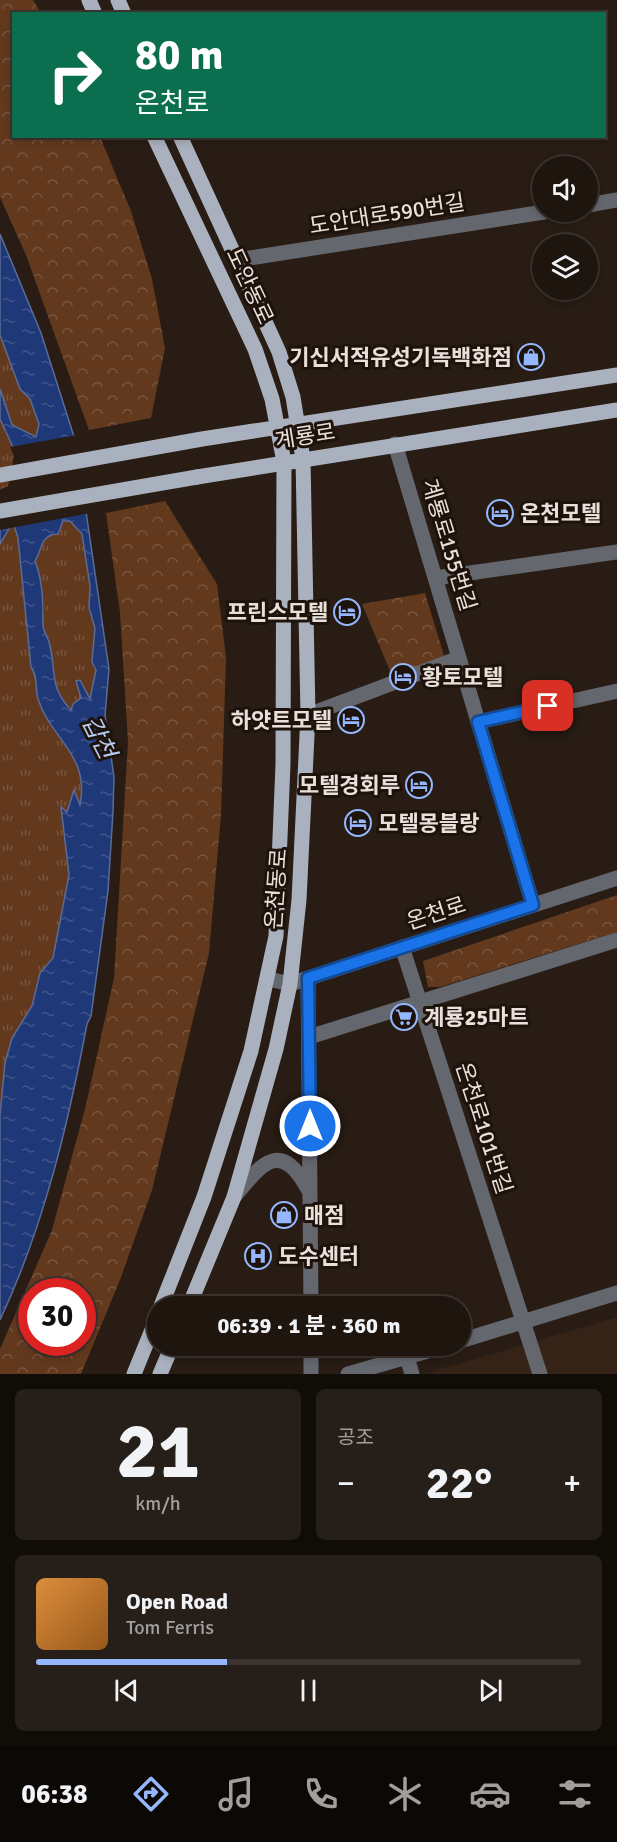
<!DOCTYPE html>
<html lang="ko">
<meta charset="utf-8">
<style>
:root{--surface:#1e150f;--page:#261e18;--text:#f1f3f6;--muted:#a19f9e;--line:#3c342f;--accent:#95b7fd}
body{margin:0;font-family:Signika,"Noto Sans KR",sans-serif;background:var(--page);color:var(--text);height:100vh;display:flex;flex-direction:column;font-size:22px;white-space:nowrap}
*{box-sizing:border-box;margin:0}
p{font-size:20px;color:var(--muted)}
.icon{flex:none;width:33px;height:33px;fill:none;stroke:currentColor;stroke-width:2;stroke-linecap:round;stroke-linejoin:round}
.map{position:relative;height:1374px;overflow:hidden}
.sheet{display:flex;flex-direction:column;gap:15px;padding:15px;background:#100c08;flex:1}
.sheet>*{flex:none}
.hud{position:absolute;left:12px;top:12px;width:594px;height:126px;border-radius:0px;box-shadow:0 3px 9px #0003,0 0 0 2px var(--line);background:#0b6e4f;color:#fff;overflow:hidden}
.controls{position:absolute;left:532px;top:156px;display:grid;gap:12px}
.controls a{display:grid;place-items:center;width:66px;height:66px;border-radius:50%;background:var(--surface);box-shadow:0 3px 9px #0003,0 0 0 2px var(--line);font-size:30px}
.speed{position:absolute;left:18px;top:1278px;display:flex;gap:12px;font-size:30px;font-weight:700;text-align:center}
.speed>*{display:grid;place-content:center;width:78px;height:78px;border-radius:50%;background:var(--surface);box-shadow:0 3px 9px #0003,0 0 0 2px var(--line);line-height:1}
.speed .limit{border:9px solid #d22;background:#fff;color:#111}
.pin{position:absolute;display:grid;place-items:center;width:51px;height:51px;color:#fff;margin:-26px;border-radius:12px;box-shadow:0 3px 9px #0006}
.me{position:absolute;width:66px;margin:-33px;rotate:0deg;stroke-linejoin:round;filter:drop-shadow(0 0 4px #0008)}
.turn{display:flex;align-items:center;gap:21px;height:126px;padding:0 24px;font-size:27px}
.turn .icon{width:78px;height:78px;stroke-width:2.5}
.turn b{display:block;font-size:42px;line-height:51px}
.big{font-size:45px;font-weight:700;line-height:1.1}
.sheet .widget{flex:1;display:flex;flex-direction:column;justify-content:center;gap:9px;min-width:0;padding:0 21px;border-radius:9px;background:var(--page)}
.sheet .dial{align-items:center;gap:0}
.dial b{font-size:78px;line-height:1}
.song{display:flex;align-items:center;gap:18px}
.cover{width:72px;height:72px;border-radius:9px;background:linear-gradient(135deg,hsl(30 70% 55%),hsl(30 70% 35%))}
.played{height:6px;border-radius:3px;background:linear-gradient(90deg,var(--accent) 35%,var(--line) 35%)}
.keys{display:flex;justify-content:space-around;direction:ltr}
.heat{display:flex;justify-content:space-between;align-items:center;font-size:33px;direction:ltr}
.sheet .tiles{flex:1;display:grid;gap:15px;grid-template-columns:1fr 1fr}
.widget:last-child{grid-column:span 2}
.trip{position:absolute;left:147px;top:1296px;width:324px;height:60px;border-radius:30px;background:var(--surface);box-shadow:0 3px 9px #0003,0 0 0 2px var(--line);font-weight:700;line-height:60px;text-align:center}
.dock{display:flex;height:96px;justify-content:space-around;align-items:center;background:#0c0806;color:var(--muted)}
.dock .icon{width:42px;height:42px}
.dock .on{color:var(--accent)}
.dock b{font-size:27px;color:var(--text)}
.map>svg:first-child{display:block}
.built{fill:#352318}
.grass{fill:url(#grass-tufts)}
.park{fill:url(#park-crowns);fill-rule:evenodd}
.water{fill:url(#water-ripples);stroke:#5c6b96;stroke-width:1.5;fill-rule:evenodd}
.pier{fill:#281c14}
.lines{fill:none;stroke-linecap:round;stroke-linejoin:round}
.minor{stroke:#64676e;stroke-width:15}
.major{stroke:#aab1be;stroke-width:15}
.major-bridge{stroke:#aab1be;stroke-width:15}
.route-casing{stroke:#114b97;stroke-width:15}
.route{stroke:#1a73e8;stroke-width:10}
.labels{text-anchor:middle;dominant-baseline:central;stroke-width:6;stroke-linejoin:round;paint-order:stroke}
.street-label{font-size:22px;fill:#e9e0db;stroke:#1e130b}
.poi-label{font-size:22px;font-weight:bold;fill:#e9e0db;stroke:#1e130b;text-anchor:start}
.water-label{font-size:24px;font-style:italic;fill:#b7caf0;stroke:#1e130b}
</style>
<div class="map">
<svg width="617" height="1374" viewBox="0 0 617 1374">
<defs>
<pattern id="grass-tufts" width="24" height="20" patternUnits="userSpaceOnUse" patternTransform="scale(1.5)"><rect width="24" height="20" fill="#63391e"/><path d="M3 7l-1-3M5 7V3M7 7l1-3M15 17l-1-3M17 17v-4M19 17l1-3" fill="none" stroke="#79553e"/></pattern>
<pattern id="park-crowns" width="20" height="18" patternUnits="userSpaceOnUse" patternTransform="scale(1.5)"><rect width="20" height="18" fill="#63391e"/><path d="M2 6a3 3 0 1 1 6 0M12 15a3 3 0 1 1 6 0" fill="none" stroke="#79553e"/></pattern>
<pattern id="water-ripples" width="26" height="14" patternUnits="userSpaceOnUse" patternTransform="scale(1.5)"><rect width="26" height="14" fill="#1f3978"/><path d="M2 4q2-2 4 0t4 0M15 11q2-2 4 0t4 0" fill="none" stroke="#40558b"/></pattern>
</defs>
<rect width="100%" height="100%" fill="#281c14"/>
<path class="built" d="M 617,1317 L 617,1374 L 426,1374 L 438,1370 Z"/>
<path class="grass" d="M 0,335 L 20,389 L 30,399 L 39,424 L 36,438 L 12,425 L 0,389 Z
M 0,419 L 17,456 L 11,488 L 0,494 Z
M 70,520 L 82,534 L 90,586 L 89,608 L 95,627 L 92,661 L 96,670 L 90,699 L 85,691 L 71,711 L 62,700 L 53,681 L 49,642 L 42,628 L 44,607 L 35,561 L 44,540 L 53,534 L 63,521 Z
M 12,521 L 18,538 L 31,667 C 38,677 35,687 38,698 C 50,741 90,753 80,806 L 74,791 L 67,812 L 62,808 L 69,875 L 53,958 L 40,973 L 32,1006 L 12,1038 L 5,1063 L 0,1115 L 0,544 Z"/>
<path class="park" d="M 0,0 L 33,0 L 41,13 L 14,14 L 14,136 L 100,137 L 131,211 L 152,279 L 165,348 L 151,418 L 89,430 L 26,255 L 0,197 Z
M 165,501 L 217,584 L 226,658 L 221,815 L 209,953 L 152,1190 L 120,1280 L 81,1374 L 0,1374 L 0,1349 L 52,1230 L 86,1105 L 114,978 L 128,742 L 120,612 L 106,513 ZM 32,1292 L 82,1292 L 82,1342 L 32,1342 Z
M 425,593 L 445,659 L 393,678 L 362,604 Z
M 617,895 L 617,932 L 440,987 L 428,987 L 423,961 Z"/>
<path class="water" d="M 0,234 L 41,333 L 76,443 L 109,669 L 105,715 L 114,777 L 113,812 L 108,891 L 91,1016 L 87,1024 C 68,1125 44,1226 0,1320 L 0,1115 L 5,1063 L 12,1038 L 32,1006 L 40,973 L 53,958 L 69,875 L 61,807 L 67,812 L 74,790 L 80,805 C 90,754 51,740 38,699 C 35,687 38,677 31,667 L 18,538 L 13,522 L 0,544 L 0,494 L 11,488 L 17,456 L 0,419 L 0,389 L 12,425 L 36,437 L 39,424 L 30,399 L 20,389 L 0,335 ZM 63,521 L 70,521 L 82,534 L 90,586 L 89,608 L 95,628 L 92,662 L 96,670 L 90,699 L 80,680 L 76,681 L 81,698 L 73,704 L 71,710 C 48,686 57,670 49,642 C 47,635 43,631 43,625 C 43,603 43,581 35,561 C 42,549 41,534 58,534 Z"/>
<path class="pier" d="M 77,435 L 90,513 L 0,530 L 0,490 L 8,486 L 14,456 L 10,447 Z"/>
<g class="lines">
<path class="minor" d="M 588,205 L 617,200
M 237,260 L 544,212
M 395,444 L 533,905
M 435,578 L 617,552
M 308,715 L 459,658
M 478,722 L 617,691
M 402,947 L 540,1374
M 308,978 L 311,1306
M 269,979 L 290,984 L 617,878
M 309,1037 L 617,940
M 234,1197 C 262,1163 281,1138 309,1191
M 460,1341 L 617,1293
M 311,1346 L 311,1374
M 407,1357 L 412,1374
M 348,1374 L 445,1346"/>
<path class="major" d="M 89,0 L 95,14
M 118,0 L 124,14
M 154,136 L 255,349 L 272,399 L 284,462 L 283,764 L 276,936 L 251,1051 L 204,1197 L 161,1306
M 180,136 L 279,352 L 293,397 L 303,459 L 308,715 L 299,900 L 290,984 L 276,1049 L 234,1197 L 189,1306
M 0,475 L 202,439 L 617,375
M 197,477 L 617,410
M 134,1374 L 158,1315
M 160,1374 L 172,1346"/>
<path class="major-bridge" d="M 0,511 L 197,477"/>
</g>
<g class="lines">
<defs>
<path id="route" d="M 310,1126 L 308,978 L 533,905 L 478,722 L 548,706"/>
</defs>
<use href="#route" class="route-casing"/>
<use href="#route" class="route"/>
</g>
<defs>
<symbol id="shop-ring" viewBox="-11 -11 22 22"><circle r="9.5" fill="#1e130b" stroke="#95b7fd" stroke-width="1.5"/><path d="M-5-2.5h2.3a2.7 3.5 0 0 1 5.4 0H5L5.5 6h-11ZM-1.5-2.5h3a1.5 2.3 0 0 0-3 0Z" fill="#95b7fd"/></symbol>
<symbol id="hotel-ring" viewBox="-11 -11 22 22"><circle r="9.5" fill="#1e130b" stroke="#95b7fd" stroke-width="1.5"/><path d="M-6-4.5h1.5V1H6V5H4.5V3h-9V5H-6ZM-4 0a1.8 1.8 0 1 1 3.6 0ZM.5 0V-2.5h3Q6-2.5 6 0Z" fill="#95b7fd"/></symbol>
<symbol id="supermarket-ring" viewBox="-11 -11 22 22"><circle r="9.5" fill="#1e130b" stroke="#95b7fd" stroke-width="1.5"/><path d="M-6-5.5h2.5l.6 2H6L4.5 2H-2.5L-4.4-4H-6ZM-1.5 3.2a1.3 1.3 0 1 0 .1 0ZM3 3.2a1.3 1.3 0 1 0 .1 0Z" fill="#95b7fd"/></symbol>
<symbol id="hospital-ring" viewBox="-11 -11 22 22"><circle r="9.5" fill="#1e130b" stroke="#95b7fd" stroke-width="1.5"/><path d="M-5-5h3v3.5h4V-5h3V5h-3V1.5h-4V5h-3Z" fill="#95b7fd"/></symbol>
</defs>
<g fill-rule="evenodd">
<use href="#shop-ring" x="516" y="342" width="30" height="30"/>
<use href="#hotel-ring" x="485" y="498" width="30" height="30"/>
<use href="#hotel-ring" x="332" y="597" width="30" height="30"/>
<use href="#hotel-ring" x="388" y="662" width="30" height="30"/>
<use href="#hotel-ring" x="336" y="705" width="30" height="30"/>
<use href="#hotel-ring" x="404" y="770" width="30" height="30"/>
<use href="#hotel-ring" x="343" y="808" width="30" height="30"/>
<use href="#supermarket-ring" x="389" y="1002" width="30" height="30"/>
<use href="#shop-ring" x="269" y="1200" width="30" height="30"/>
<use href="#hospital-ring" x="243" y="1241" width="30" height="30"/>
</g>
<g class="labels">
<g class="street-label">
<text transform="translate(387 214) rotate(-9)">도안대로590번길</text>
<text transform="translate(250 286) rotate(65)">도안동로</text>
<text transform="translate(305 436) rotate(-9)">계룡로</text>
<text transform="translate(449 545) rotate(73)">계룡로155번길</text>
<text transform="translate(276 889) rotate(-86)">온천동로</text>
<text transform="translate(436 913) rotate(-18)">온천로</text>
<text transform="translate(484 1128) rotate(72)">온천로101번길</text>
</g>
<g class="poi-label">
<text x="512" y="357" text-anchor="end">기신서적유성기독백화점</text>
<text x="520" y="513">온천모텔</text>
<text x="328" y="612" text-anchor="end">프린스모텔</text>
<text x="422" y="677">황토모텔</text>
<text x="332" y="720" text-anchor="end">하얏트모텔</text>
<text x="400" y="785" text-anchor="end">모텔경회루</text>
<text x="378" y="823">모텔몽블랑</text>
<text x="424" y="1017">계룡25마트</text>
<text x="304" y="1215">매점</text>
<text x="278" y="1256">도수센터</text>
</g>
<g class="water-label">
<text transform="translate(99 737) rotate(63)">갑천</text>
</g>
</g>
</svg>
<div class="controls">
<a><svg class="icon" aria-label="sound" viewBox="0 0 24 24"><path d="M4 9h4l5-4v14l-5-4H4zM17 9q2 3 0 6"/></svg></a>
<a><svg class="icon" aria-label="layers" viewBox="0 0 24 24"><path d="M12 4l9 5-9 5-9-5zM3 14l9 5 9-5"/></svg></a>
</div>
<div class="speed"><div class="limit">30</div></div>
<div class="pin" style="left:548px;top:706px;background:#d93025"><svg class="icon" aria-label="arrive" viewBox="0 0 24 24"><path d="M6 21V4h12l-3 4 3 4H6"/></svg></div>
<svg class="me" style="left:310px;top:1126px" viewBox="-20 -20 40 40"><circle r="17" fill="#1a73e8" stroke="#fff" stroke-width="3"/><path d="M0-11L8 9 0 5-8 9z" fill="#fff"/></svg>
<div class="trip">06:39 · 1 분 · 360 m</div>
<div class="hud">
<div class="turn"><svg class="icon" aria-label="right" viewBox="0 0 24 24"><path d="M7 20v-9h11M14 6l5 5-5 5"/></svg><div><b>80 m</b>온천로</div></div>
</div>
</div>
<section class="sheet">
<div class="tiles">
<div class="widget dial"><b>21</b><p>km/h</p></div>
<div class="widget"><p>공조</p>
<div class="heat"><a>−</a><b class="big">22°</b><a>+</a></div>
</div>
<div class="widget">
<div class="song"><i class="cover"></i><div><b>Open Road</b><p>Tom Ferris</p></div></div>
<div class="played"></div>
<div class="keys"><svg class="icon" aria-label="previous" viewBox="0 0 24 24"><path d="M18 5L8 12l10 7zM5 5v14"/></svg><svg class="icon" aria-label="pause" viewBox="0 0 24 24"><path d="M8 5v14M16 5v14"/></svg><svg class="icon" aria-label="next" viewBox="0 0 24 24"><path d="M6 5l10 7-10 7zM19 5v14"/></svg></div>
</div>
</div>
</section>
<nav class="dock">
<b>06:38</b>
<svg class="icon on" aria-label="directions" viewBox="0 0 24 24"><path d="M12 3l9 9-9 9-9-9zM9 14v-3h6M13 9l2 2-2 2"/></svg>
<svg class="icon" aria-label="music" viewBox="0 0 24 24"><path d="M9 18V5l10-2v13"/><circle cx="6" cy="18" r="3"/><circle cx="16" cy="16" r="3"/></svg>
<svg class="icon" aria-label="phone" viewBox="0 0 24 24"><path d="M5 4h4l2 5-3 2q2 4 5 5l2-3 5 2v4C11 20 4 13 5 4z"/></svg>
<svg class="icon" aria-label="climate" viewBox="0 0 24 24"><path d="M12 3v18M4 7l16 10M4 17L20 7"/></svg>
<svg class="icon" aria-label="car" viewBox="0 0 24 24"><path d="M5 17H2v-5l4-1 3-4h7l3 4 3 1v5h-3M9 17h6M6 11h13"/><circle cx="7" cy="17" r="2"/><circle cx="17" cy="17" r="2"/></svg>
<svg class="icon" aria-label="filters" viewBox="0 0 24 24"><path d="M4 7h16M4 17h16"/><circle cx="9" cy="7" r="2"/><circle cx="15" cy="17" r="2"/></svg>
</nav>
